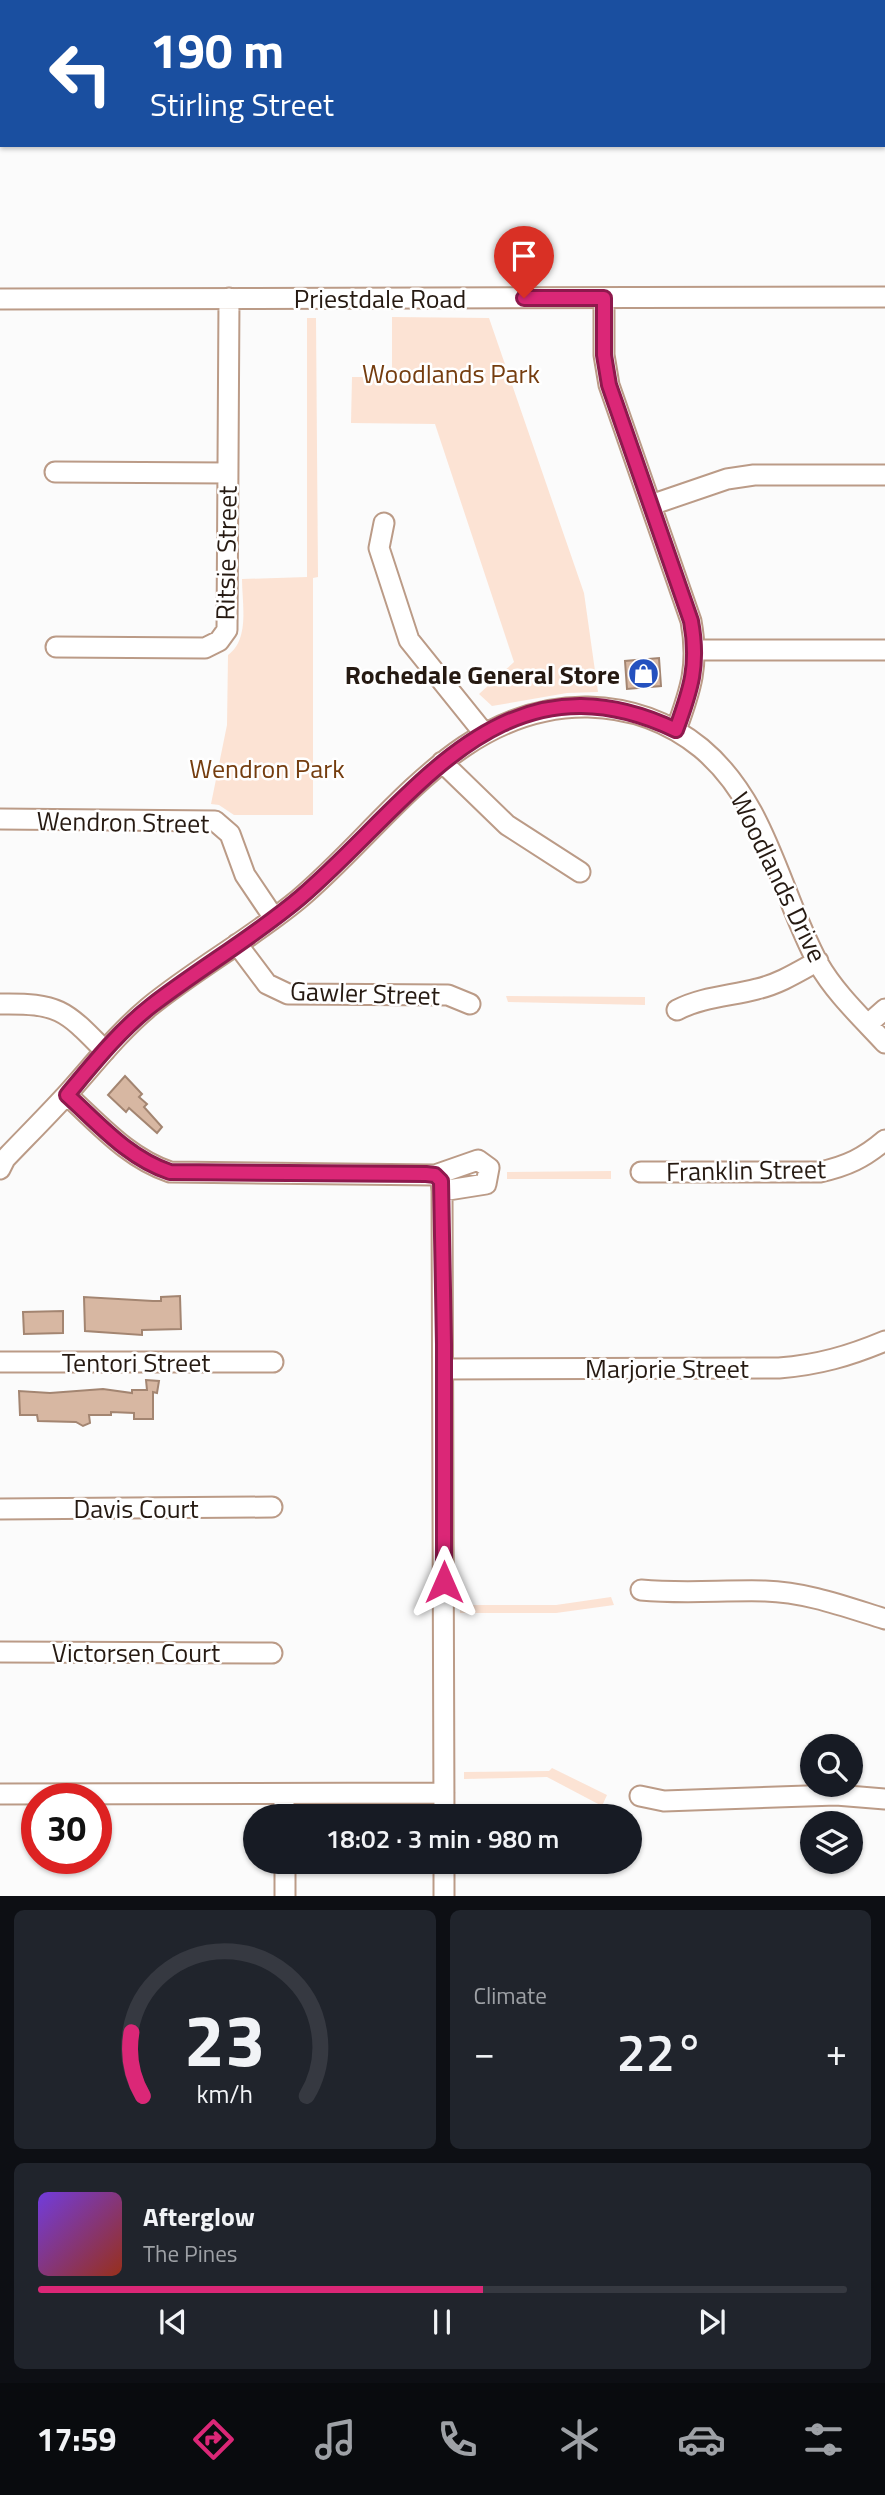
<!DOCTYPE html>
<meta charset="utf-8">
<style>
:root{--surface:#171b24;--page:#20242c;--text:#f1f3f6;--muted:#9ea1a6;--line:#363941;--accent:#db2777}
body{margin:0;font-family:"Titillium Web",sans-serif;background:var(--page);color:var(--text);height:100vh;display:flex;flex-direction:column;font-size:26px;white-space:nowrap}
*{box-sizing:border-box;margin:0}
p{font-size:23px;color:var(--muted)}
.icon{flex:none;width:38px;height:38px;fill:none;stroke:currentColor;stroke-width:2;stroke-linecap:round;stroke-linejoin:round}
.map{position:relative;height:1896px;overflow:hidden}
.details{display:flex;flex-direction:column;gap:14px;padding:14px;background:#0d0f14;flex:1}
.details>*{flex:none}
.hud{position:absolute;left:0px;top:0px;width:886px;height:147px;box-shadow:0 2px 5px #0004;background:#1a4fa0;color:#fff;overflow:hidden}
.controls{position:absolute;left:800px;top:1734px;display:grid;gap:14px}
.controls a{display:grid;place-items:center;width:63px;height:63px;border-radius:50%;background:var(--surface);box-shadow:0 2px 5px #0004;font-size:35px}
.speed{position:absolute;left:21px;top:1783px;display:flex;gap:14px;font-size:35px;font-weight:700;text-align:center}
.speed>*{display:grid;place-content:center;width:91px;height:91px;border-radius:50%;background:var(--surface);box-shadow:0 2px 5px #0004;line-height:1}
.speed .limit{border:10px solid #d22;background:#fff;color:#111}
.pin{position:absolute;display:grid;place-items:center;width:60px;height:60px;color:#fff;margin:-72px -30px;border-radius:50% 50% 50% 0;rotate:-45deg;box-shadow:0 0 7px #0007}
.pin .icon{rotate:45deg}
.me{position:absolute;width:77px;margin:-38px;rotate:0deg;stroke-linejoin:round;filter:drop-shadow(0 0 5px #0008)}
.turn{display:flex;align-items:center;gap:24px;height:147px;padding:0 35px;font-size:32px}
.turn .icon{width:91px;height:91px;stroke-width:2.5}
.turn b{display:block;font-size:49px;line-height:60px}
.big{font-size:52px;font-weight:600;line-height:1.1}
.details .tile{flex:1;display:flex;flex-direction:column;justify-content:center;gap:10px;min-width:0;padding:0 24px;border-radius:10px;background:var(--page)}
.details .dial{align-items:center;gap:0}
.dial svg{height:182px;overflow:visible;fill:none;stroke:var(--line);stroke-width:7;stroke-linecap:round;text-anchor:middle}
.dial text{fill:var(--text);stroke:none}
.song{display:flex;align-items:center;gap:21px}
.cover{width:84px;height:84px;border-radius:10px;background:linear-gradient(135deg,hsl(260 70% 55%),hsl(10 70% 35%))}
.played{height:7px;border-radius:4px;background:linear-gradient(90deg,var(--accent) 55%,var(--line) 55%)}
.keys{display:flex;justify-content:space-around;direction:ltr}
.heat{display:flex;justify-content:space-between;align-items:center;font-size:38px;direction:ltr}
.details .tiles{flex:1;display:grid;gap:14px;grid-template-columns:1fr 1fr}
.tile:last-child{grid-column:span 2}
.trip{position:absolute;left:243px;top:1804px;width:399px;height:70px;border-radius:35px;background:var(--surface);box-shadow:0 2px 5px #0004;font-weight:600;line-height:70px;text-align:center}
.dock{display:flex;height:112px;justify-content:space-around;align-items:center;background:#090b0e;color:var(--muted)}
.dock .icon{width:49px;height:49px}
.dock .current{color:var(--accent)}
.dock b{font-size:32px;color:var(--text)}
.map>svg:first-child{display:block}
.green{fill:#fce3d4}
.building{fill:#d7b7a2;stroke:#a38571;stroke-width:2}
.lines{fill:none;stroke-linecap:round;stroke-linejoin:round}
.minor-casing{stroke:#bb9b87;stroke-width:23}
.minor{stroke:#fff;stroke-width:19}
.route-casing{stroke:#8e194d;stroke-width:18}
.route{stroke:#db2777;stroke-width:12}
.labels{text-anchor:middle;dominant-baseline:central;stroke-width:5;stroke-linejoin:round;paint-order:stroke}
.street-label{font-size:26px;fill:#261a12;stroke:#fff}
.park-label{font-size:26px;fill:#753d0f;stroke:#fff}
.poi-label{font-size:26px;font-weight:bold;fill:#261a12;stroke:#fff;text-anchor:end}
</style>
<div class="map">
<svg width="885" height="1897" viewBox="0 0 885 1897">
<rect width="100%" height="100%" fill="#fbfbfb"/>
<path class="green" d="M 392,317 L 489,318 L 584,593 L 598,692 L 567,693 L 492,706 L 479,694 L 514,662 L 435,424 L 351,423 L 352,377 L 392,377 Z
M 307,318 L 316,318 L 318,577 L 313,578 L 313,815 L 234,815 L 219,805 L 211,804 L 227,725 L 228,655 C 250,639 242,604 242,579 L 307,577 Z
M 506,996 L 645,997 L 645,1005 L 508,1002 Z
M 611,1171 L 611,1179 L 507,1179 L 507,1172 Z
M 611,1597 L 614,1605 L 556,1613 L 460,1613 L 460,1605 L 556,1605 Z
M 552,1768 L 607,1795 L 602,1806 L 547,1777 L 464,1779 L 464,1772 L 549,1771 Z"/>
<path class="building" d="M 659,658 L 661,686 L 627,689 L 625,661 Z
M 125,1076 L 142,1094 L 139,1097 L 147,1104 L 144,1107 L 162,1127 L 157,1133 L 129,1108 L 126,1112 L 108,1095 Z
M 180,1296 L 181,1329 L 142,1330 L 142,1335 L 85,1331 L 84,1297 L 153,1301 L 161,1301 L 161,1297 Z
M 63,1311 L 63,1333 L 24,1334 L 23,1312 Z
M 146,1380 L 159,1381 L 157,1393 L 153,1392 L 153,1419 L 134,1419 L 134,1413 L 111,1412 L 111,1415 L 89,1415 L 90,1423 L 83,1426 L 76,1422 L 38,1421 L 37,1415 L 20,1415 L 19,1391 L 50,1393 L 103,1389 L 132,1393 L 132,1390 L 147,1390 Z"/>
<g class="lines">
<defs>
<path id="minor" d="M 604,298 L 604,355 L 609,385 L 691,621 C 699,665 691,689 676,730
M 0,299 L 885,297
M 55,472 L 228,473
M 651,505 L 727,479 L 754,475 L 885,475
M 384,523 L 379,548 L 409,640 L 483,732
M 56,647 L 205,648 L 219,641 L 227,630 L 229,298
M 696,650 L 885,650
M 442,762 L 507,825 L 580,872
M 0,819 L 215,821 L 230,834 L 245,875 L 274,918
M 237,944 L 267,984 L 288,994 L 448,995 L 470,1004
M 0,1004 C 59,1003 65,1010 105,1051
M 677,1010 C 702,997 730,996 757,989 C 779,984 798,972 818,961
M 868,1024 L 885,1009
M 67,1095 C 99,1124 128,1158 170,1172 L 435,1175 L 478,1160 L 489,1168 L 486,1184 L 442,1191
M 0,1169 L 5,1159 C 26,1137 48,1115 69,1092 C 95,1063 119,1032 149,1007 C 197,968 252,938 299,899 C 388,824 459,705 588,707 C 630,708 669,722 701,748 C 767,803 779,891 818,963 C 835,993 862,1018 885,1043
M 641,1172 L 820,1172 C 847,1166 864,1158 885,1140
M 435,1175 L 441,1181 L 442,1191 L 444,1816
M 0,1362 L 273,1362
M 445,1369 L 779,1368 C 818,1365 849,1356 885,1341
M 0,1509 L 272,1507
M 641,1590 C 683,1594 723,1590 765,1591 C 806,1592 846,1607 885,1619
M 0,1652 L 272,1653
M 0,1794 L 444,1793
M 284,1794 L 284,1816
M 640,1796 L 664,1801 L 836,1795 L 885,1799
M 285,1862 L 285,1897
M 444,1862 L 444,1897"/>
</defs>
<use href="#minor" class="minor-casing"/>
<use href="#minor" class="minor"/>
</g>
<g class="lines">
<defs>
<path id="route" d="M 444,1582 L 444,1344 L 441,1181 L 435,1175 L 426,1174 L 170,1172 C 128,1158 99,1124 67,1095 C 93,1064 119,1031 151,1006 C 200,968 254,937 301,897 C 416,798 501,647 676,730 C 691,689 699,665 691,621 L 609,385 L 604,355 L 604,298 L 524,298"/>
</defs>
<use href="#route" class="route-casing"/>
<use href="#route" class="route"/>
</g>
<defs>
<symbol id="shop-disc" viewBox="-11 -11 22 22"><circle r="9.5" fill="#2451bf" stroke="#fff"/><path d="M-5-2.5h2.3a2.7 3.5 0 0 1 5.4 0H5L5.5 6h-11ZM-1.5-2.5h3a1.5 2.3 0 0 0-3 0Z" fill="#fff"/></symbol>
</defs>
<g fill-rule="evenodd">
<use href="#shop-disc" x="626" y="656" width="35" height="35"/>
</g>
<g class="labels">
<g class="street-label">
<text x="380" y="298">Priestdale Road</text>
<text transform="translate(226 553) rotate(-89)">Ritsie Street</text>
<text transform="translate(123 822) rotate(1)">Wendron Street</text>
<text transform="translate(779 877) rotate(64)">Woodlands Drive</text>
<text transform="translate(365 993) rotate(2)">Gawler Street</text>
<text transform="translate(746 1170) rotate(-1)">Franklin Street</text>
<text x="136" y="1362">Tentori Street</text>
<text x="667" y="1368">Marjorie Street</text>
<text x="136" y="1508">Davis Court</text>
<text x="136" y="1652">Victorsen Court</text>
</g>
<g class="park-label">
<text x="451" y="373">Woodlands Park</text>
<text x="267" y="768">Wendron Park</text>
</g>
<g class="poi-label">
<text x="620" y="674">Rochedale General Store</text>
</g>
</g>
</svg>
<div class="controls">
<a><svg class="icon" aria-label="search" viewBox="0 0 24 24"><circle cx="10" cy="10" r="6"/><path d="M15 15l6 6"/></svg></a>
<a><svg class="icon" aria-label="layers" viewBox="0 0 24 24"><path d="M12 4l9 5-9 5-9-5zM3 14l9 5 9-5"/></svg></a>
</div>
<div class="speed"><div class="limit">30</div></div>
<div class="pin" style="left:524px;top:298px;background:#d93025"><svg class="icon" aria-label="arrive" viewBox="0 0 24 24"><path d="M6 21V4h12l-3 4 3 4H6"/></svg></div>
<svg class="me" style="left:444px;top:1582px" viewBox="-20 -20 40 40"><path d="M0-17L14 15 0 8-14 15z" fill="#db2777" stroke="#fff" stroke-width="4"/></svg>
<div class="trip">18:02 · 3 min · 980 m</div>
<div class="hud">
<div class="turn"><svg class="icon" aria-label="left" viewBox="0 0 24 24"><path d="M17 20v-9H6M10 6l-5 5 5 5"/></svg><div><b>190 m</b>Stirling Street</div></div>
</div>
</div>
<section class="details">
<div class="tiles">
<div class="tile dial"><svg viewBox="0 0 100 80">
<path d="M14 69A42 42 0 1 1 86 69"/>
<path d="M14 69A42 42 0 0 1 9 41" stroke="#db2777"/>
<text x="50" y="56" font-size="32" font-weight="700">23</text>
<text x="50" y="72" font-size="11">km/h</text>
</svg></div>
<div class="tile"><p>Climate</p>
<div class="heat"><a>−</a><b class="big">22°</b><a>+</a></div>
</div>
<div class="tile">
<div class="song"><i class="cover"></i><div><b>Afterglow</b><p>The Pines</p></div></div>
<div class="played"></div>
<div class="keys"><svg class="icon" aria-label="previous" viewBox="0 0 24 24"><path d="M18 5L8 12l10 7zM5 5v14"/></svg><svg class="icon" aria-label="pause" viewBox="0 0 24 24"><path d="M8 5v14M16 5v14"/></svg><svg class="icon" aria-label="next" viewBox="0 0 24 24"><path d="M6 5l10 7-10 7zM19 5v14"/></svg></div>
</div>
</div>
</section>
<nav class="dock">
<b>17:59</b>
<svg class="icon current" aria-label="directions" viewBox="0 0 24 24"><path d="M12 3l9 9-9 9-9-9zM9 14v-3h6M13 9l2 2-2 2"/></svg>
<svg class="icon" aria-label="music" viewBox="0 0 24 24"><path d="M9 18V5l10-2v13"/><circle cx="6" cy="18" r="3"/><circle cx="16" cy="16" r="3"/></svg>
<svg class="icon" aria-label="phone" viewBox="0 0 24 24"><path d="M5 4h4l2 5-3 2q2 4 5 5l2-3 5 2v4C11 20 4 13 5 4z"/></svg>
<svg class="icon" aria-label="climate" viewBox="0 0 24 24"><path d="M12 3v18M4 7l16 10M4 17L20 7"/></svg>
<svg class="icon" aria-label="car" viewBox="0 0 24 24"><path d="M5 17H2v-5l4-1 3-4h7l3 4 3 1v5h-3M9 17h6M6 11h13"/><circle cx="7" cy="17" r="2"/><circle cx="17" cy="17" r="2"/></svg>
<svg class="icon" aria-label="filters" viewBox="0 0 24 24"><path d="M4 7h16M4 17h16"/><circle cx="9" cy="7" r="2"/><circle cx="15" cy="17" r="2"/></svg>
</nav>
